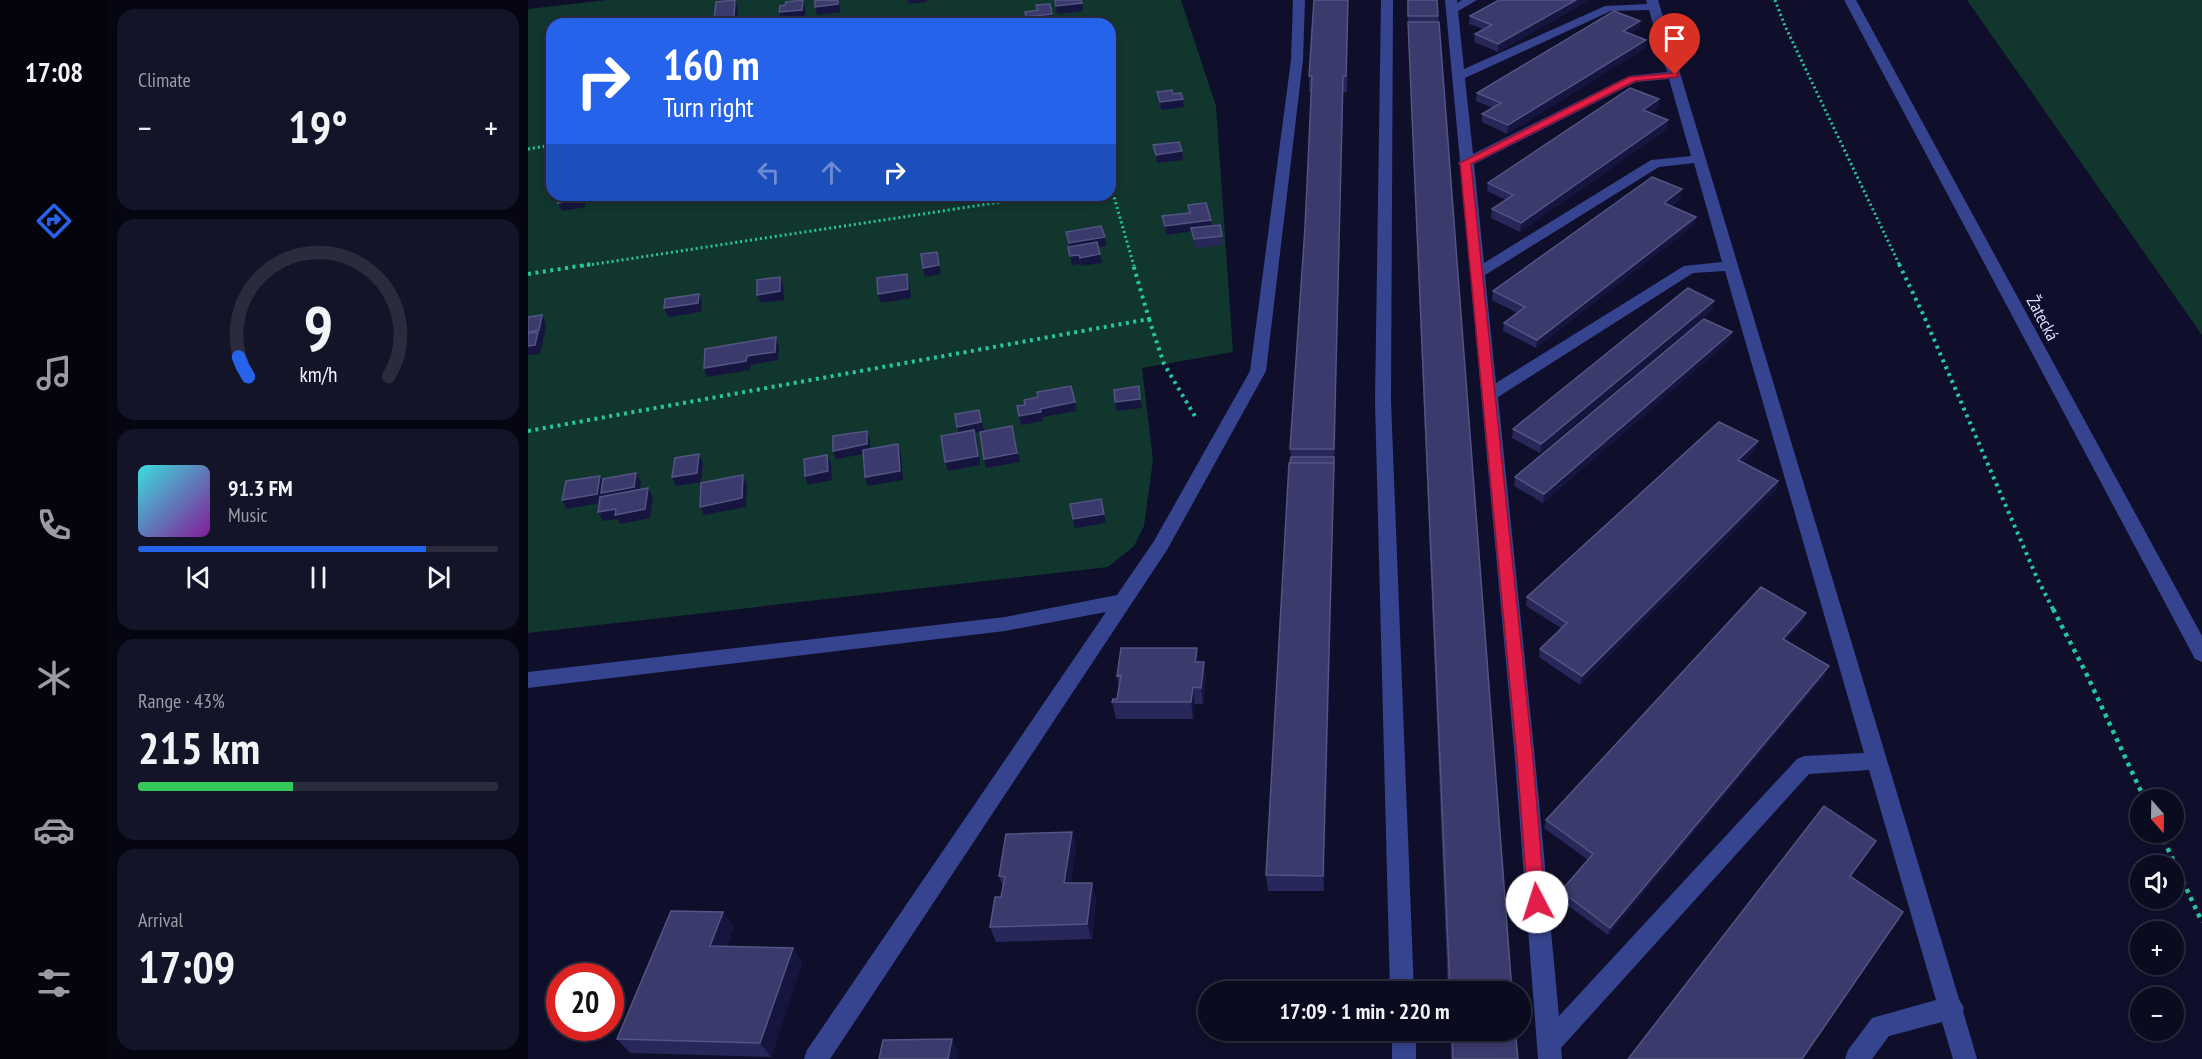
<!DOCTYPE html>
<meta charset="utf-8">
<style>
:root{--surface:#0b0b20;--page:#141429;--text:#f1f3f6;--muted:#9a9ba5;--line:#2b2b3e;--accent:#2563eb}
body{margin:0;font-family:"PT Sans Narrow",sans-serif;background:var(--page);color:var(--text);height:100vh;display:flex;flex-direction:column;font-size:22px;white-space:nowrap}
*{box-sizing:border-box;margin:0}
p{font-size:20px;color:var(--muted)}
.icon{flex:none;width:33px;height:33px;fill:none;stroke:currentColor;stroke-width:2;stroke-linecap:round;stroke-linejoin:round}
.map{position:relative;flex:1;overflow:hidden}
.panel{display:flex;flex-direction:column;gap:9px;padding:9px;background:#060612;width:420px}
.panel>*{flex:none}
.top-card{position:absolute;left:18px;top:18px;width:570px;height:183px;border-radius:18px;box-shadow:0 3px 9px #0003,0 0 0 2px var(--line);background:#2563eb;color:#fff;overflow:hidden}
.needle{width:39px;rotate:160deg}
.fabs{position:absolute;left:1602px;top:789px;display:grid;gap:12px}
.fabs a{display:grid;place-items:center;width:54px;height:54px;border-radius:50%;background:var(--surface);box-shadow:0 3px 9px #0003,0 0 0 2px var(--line);font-size:30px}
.speed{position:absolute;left:18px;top:963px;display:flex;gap:12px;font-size:30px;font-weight:700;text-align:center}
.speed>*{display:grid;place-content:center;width:78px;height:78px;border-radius:50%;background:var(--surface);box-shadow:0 3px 9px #0003,0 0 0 2px var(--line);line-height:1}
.speed .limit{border:9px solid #d22;background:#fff;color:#111}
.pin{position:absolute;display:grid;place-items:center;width:51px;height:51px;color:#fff;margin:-62px -26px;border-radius:50% 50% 50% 0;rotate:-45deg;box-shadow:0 0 6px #0007}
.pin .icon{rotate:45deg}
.me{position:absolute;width:66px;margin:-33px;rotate:355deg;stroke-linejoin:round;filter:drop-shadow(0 0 4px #0008)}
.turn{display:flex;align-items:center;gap:21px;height:126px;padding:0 18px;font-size:27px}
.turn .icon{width:78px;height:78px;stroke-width:2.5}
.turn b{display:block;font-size:42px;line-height:51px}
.lanes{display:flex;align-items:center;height:57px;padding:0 18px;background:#0003;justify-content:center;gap:30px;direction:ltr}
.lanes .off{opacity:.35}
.big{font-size:45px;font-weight:700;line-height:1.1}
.panel .widget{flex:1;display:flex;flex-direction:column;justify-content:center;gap:9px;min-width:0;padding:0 21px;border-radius:18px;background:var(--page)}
.panel .dial{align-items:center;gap:0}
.dial svg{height:156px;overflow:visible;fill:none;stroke:var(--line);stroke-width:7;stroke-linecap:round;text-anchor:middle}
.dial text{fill:var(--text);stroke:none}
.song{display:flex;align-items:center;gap:18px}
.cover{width:72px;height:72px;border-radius:9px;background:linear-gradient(135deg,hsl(180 70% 55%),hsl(290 70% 35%))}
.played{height:6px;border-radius:3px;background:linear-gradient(90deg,var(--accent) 80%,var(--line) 80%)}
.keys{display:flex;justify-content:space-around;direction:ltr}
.heat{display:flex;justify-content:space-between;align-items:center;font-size:33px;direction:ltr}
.charge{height:9px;border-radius:4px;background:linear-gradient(90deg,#34c759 43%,var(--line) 0)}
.trip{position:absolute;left:670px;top:981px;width:333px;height:60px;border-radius:30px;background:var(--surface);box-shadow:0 3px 9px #0003,0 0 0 2px var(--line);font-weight:700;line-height:60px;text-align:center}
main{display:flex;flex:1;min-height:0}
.tabs{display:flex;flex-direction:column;width:108px;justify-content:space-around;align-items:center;background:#04040d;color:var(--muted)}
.tabs .icon{width:42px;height:42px}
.tabs .on{color:var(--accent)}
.tabs b{font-size:27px;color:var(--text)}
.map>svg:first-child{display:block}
.green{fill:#11362e;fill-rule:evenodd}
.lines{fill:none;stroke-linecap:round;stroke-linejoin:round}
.path-far2{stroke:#26c69f;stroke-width:3;stroke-dasharray:2 3;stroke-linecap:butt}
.path-far1{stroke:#26c69f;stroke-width:4;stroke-dasharray:3 4.5;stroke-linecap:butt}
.path{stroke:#26c69f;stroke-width:4.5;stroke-dasharray:4 5;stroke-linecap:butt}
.minor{fill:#36438e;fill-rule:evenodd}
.wall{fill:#27275a}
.shaded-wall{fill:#161540}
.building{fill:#3a3a6c;stroke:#535483;stroke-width:1.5}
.route{fill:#e11d48;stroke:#92132f;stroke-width:1.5}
.labels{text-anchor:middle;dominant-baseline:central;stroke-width:6;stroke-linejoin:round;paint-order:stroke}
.street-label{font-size:18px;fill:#d9dcff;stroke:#0f0f2b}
</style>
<main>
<nav class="tabs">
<b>17:08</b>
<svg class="icon on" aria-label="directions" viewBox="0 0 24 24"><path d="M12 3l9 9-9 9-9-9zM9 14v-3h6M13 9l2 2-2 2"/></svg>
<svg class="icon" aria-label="music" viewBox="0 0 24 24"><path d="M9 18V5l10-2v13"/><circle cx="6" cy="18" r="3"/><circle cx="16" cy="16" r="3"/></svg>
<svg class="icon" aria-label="phone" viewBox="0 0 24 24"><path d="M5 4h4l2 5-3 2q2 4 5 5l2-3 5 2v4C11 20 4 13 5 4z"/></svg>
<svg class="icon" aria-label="climate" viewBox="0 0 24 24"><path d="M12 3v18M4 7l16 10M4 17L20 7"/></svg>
<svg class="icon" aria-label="car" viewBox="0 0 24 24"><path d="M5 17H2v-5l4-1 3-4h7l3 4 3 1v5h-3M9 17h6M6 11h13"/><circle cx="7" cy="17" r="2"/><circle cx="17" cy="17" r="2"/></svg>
<svg class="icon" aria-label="filters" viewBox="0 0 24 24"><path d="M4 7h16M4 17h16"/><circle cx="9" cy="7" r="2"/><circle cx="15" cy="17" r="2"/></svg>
</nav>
<section class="panel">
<div class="widget"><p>Climate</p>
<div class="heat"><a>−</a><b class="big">19°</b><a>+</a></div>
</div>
<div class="widget dial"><svg viewBox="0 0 100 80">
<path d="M14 69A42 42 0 1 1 86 69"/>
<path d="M14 69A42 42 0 0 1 9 59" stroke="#2563eb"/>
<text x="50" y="56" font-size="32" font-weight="700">9</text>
<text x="50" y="72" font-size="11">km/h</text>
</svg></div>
<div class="widget">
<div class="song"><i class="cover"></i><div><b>91.3 FM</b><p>Music</p></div></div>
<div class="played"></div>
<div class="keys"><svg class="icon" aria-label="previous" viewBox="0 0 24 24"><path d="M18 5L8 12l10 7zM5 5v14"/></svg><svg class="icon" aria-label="pause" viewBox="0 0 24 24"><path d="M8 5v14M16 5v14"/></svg><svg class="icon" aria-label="next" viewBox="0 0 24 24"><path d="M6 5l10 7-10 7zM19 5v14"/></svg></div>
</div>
<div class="widget"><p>Range · 43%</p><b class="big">215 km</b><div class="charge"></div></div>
<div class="widget"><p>Arrival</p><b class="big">17:09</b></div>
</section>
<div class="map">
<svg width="1674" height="1059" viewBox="0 0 1674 1059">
<rect width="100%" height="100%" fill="#0f0f2b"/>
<path class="green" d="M 79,0 L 653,0 L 688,106 L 705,352 L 614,368 L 625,460 L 616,526 L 606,546 L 580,567 L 0,633 L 0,9 ZM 24,24 L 582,24 L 582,195 L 24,195 Z
M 1439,0 L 1674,0 L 1674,335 Z"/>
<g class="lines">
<path class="path-far2" d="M 1247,0 L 1257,26 L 1372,266
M 0,149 L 24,145
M 582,183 L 606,266
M 54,266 L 519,195"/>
<path class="path-far1" d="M 1371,264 L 1395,314 L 1509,578 L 1526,611
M 0,274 L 64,264
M 621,319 L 636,364 L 668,418
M 0,431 L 621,319 L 605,264"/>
<path class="path" d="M 1525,609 L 1558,673 L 1617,800
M 1632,832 L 1674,922"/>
<path class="minor" d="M 765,0 L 777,0 L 775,60 L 738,371 L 639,550 L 302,1059 L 276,1059 L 279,1050 L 578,612 L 477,631 L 0,688 L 0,672 L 477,617 L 589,595 L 626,541 L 722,371 L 763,60 Z
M 853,0 L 865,0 L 863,401 L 886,992 L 862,992 L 847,401 Z
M 917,0 L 929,0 L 929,3 L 934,0 L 949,0 L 930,11 L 936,69 L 1077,6 L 1119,4 L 1118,0 L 1130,0 L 1431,999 L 1436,1008 L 1435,1011 L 1449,1059 L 1425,1059 L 1414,1022 L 1361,1036 L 1344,1059 L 1317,1059 L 1320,1050 L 1344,1018 L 1408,1000 L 1341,770 L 1281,774 L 1033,1048 L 1034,1059 L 1010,1059 L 987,759 L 932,166 L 930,163 L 932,161 ZM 1121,10 L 1139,72 L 1101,76 L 945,154 L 937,78 L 1083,11 ZM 1141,79 L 1163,156 L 1123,160 L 956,263 L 946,164 L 1108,82 ZM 1166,163 L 1194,262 L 1156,266 L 968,383 L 957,275 L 1131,167 ZM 1197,271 L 1336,753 L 1276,756 L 1269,759 L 1031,1016 L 1007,759 L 970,397 L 1165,273 Z
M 1316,0 L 1328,0 L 1674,636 L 1674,662 L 1667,659 Z
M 864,1030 L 888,1030 L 888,1059 L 864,1059 Z"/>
</g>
<path class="wall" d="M 879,0 L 909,0 L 984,992 L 920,992 Z
M 1061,0 L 970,52 L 946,42 L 947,34 L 955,29 L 941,24 L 942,16 Z
M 820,12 L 819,92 L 815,92 L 814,137 L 796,891 L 740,891 L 738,875 L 763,457 L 762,449 L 777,227 L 784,92 L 781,92 L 781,76 Z
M 1112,21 L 1111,28 L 1102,34 L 1118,40 L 1117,48 L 979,134 L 954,122 L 954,114 L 965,108 L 948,101 L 949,93 Z
M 629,92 L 645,94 L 655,99 L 656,107 L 633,110 L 630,100 Z
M 1131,99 L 1130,107 L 1122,113 L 1139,129 L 992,232 L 963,218 L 964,209 L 978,200 L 959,191 L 960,183 Z
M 1153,198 L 1143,206 L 1168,217 L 1166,225 L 1008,348 L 975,331 L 976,323 L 989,313 L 964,300 L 965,291 Z
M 660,205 L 683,220 L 684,226 L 694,236 L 695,245 L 667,248 L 664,231 L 638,235 L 634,216 L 661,213 Z
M 1186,301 L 1184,310 L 1012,453 L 984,438 L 985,429 Z
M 1201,341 L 1015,503 L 986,486 L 987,477 Z
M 1227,450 L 1215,462 L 1250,481 L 1248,490 L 1052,685 L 1011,657 L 1012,649 L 1033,628 L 998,606 L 999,597 Z
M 1275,622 L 1258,641 L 1297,675 L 1080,935 L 1031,899 L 1033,891 L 1060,860 L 1016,828 L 1018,820 Z
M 669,648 L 671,662 L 676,662 L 678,679 L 675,704 L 667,704 L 665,719 L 588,719 L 584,702 L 589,699 L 591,687 L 589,676 Z
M 544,832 L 548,848 L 543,883 L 568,898 L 564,939 L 468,942 L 462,927 L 473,897 L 475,888 L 471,876 Z
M 206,927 L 199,946 L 265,948 L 274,963 L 243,1057 L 102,1053 L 89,1039 Z
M 922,1030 L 987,1030 L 990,1059 L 923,1059 Z"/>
<path class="shaded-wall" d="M 207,0 L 210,8 L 209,24 L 187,24 L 186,19 Z
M 275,0 L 277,8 L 277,18 L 254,20 L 251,12 Z
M 305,0 L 306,0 L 307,5 L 310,1 L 312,8 L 312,12 L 289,15 L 287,7 Z
M 380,0 L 399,0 L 399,2 L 381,4 Z
M 1048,0 L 1061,0 L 970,52 L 970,44 Z
M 554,3 L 555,11 L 529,14 L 528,6 Z
M 524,14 L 526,22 L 509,24 L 499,24 L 498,17 Z
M 1112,21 L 1111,28 L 1094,39 L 1095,31 Z
M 1118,40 L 1117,48 L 979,134 L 980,125 Z
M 815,76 L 807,466 L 796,891 L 795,876 L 806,472 Z
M 655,99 L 656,107 L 633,110 L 632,102 Z
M 1131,99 L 1130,107 L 1113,118 L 1115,110 Z
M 1140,120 L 1139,129 L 992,232 L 993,223 Z
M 654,151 L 655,160 L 629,163 L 628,155 Z
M 1154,189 L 1153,198 L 1135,211 L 1136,203 Z
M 54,195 L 57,195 L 58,198 L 57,207 L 34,211 L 30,203 Z
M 88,195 L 116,195 L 115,199 L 92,203 Z
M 1168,217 L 1166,225 L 1008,348 L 1009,340 Z
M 683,220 L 684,228 L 638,235 L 637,226 Z
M 577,237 L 578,246 L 543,251 L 541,243 Z
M 409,252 L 413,274 L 397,277 L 395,268 Z
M 572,254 L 574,263 L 553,266 L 552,258 Z
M 551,255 L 552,264 L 544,265 L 542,256 Z
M 379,274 L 381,282 L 383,298 L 353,303 L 350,294 Z
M 252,277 L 255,285 L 256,300 L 233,303 L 229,295 Z
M 171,294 L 174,302 L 173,312 L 140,317 L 136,308 Z
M 1186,301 L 1184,310 L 1012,453 L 1013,444 Z
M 14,315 L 18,324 L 16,339 L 14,339 L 15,341 L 12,354 L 0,355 L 0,332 Z
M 1204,332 L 1201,341 L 1015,503 L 1016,494 Z
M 248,337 L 251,346 L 250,360 L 222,365 L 222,370 L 179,377 L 176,368 L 219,356 Z
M 612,399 L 614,408 L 589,411 L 587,402 Z
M 547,402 L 548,411 L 514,417 L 515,421 L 493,425 L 491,416 L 512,409 Z
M 451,410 L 456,431 L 447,433 L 449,439 L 452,465 L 420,471 L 417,462 L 432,436 L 429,427 Z
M 484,426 L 492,462 L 458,468 L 456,459 Z
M 339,431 L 342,440 L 342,453 L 308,459 L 305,451 Z
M 1230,441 L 1227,450 L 1208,469 L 1210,460 Z
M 370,444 L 373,453 L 375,480 L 340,486 L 337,477 Z
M 171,454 L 175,463 L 173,482 L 148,486 L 144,477 Z
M 299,455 L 303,464 L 304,480 L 280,485 L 277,476 Z
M 108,473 L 113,482 L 111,496 L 39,509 L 34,500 L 72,476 L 77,485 Z
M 215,475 L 219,484 L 218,507 L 176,515 L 172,507 Z
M 1250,481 L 1248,490 L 1052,685 L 1054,676 Z
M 120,488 L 125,497 L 122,518 L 92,524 L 89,519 L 75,521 L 70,512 Z
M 576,514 L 578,523 L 547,528 L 545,519 Z
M 1278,613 L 1275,622 L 1252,648 L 1255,639 Z
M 669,648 L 672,665 L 667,662 Z
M 676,662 L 678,679 L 675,704 L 673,688 Z
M 1301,666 L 1297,675 L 1080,935 L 1082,928 Z
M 665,687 L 667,704 L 665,719 L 663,702 Z
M 544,832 L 548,848 L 541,899 L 536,883 Z
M 1348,841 L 1343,849 L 1318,885 L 1322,876 Z
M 564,883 L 568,898 L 564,939 L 559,924 Z
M 195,912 L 206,927 L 193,961 L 182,946 Z
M 1375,912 L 1275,1059 L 1274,1059 Z
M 265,948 L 274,963 L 243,1057 L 232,1043 Z
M 424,1039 L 431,1053 L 430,1059 L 420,1059 Z"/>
<path class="building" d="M 207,0 L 206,17 L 186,19 L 188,2 Z
M 275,0 L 274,10 L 251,12 L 252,6 L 257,5 L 258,2 Z
M 287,0 L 310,1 L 310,4 L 287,7 Z
M 527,0 L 553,0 L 554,3 L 528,6 Z
M 786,0 L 820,0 L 818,76 L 815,76 L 814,121 L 806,449 L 762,449 L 777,227 L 784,76 L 781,76 Z
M 880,0 L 909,0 L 910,16 L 880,16 Z
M 971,0 L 1048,0 L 970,44 L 947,34 L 964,25 L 942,16 Z
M 522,4 L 524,14 L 498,17 L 497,12 L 510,10 L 508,5 Z
M 1086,11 L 1112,21 L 1095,31 L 1118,40 L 980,125 L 954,114 L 973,103 L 949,93 Z
M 133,18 L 133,24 L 112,24 L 112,21 Z
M 521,21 L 522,24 L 502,24 Z
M 880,22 L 911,22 L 984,992 L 922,992 Z
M 1102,88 L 1131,99 L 1115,110 L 1140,120 L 993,223 L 964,209 L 985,195 L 960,183 Z
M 644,90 L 645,94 L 653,93 L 655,99 L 632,102 L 629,92 Z
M 651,142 L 654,151 L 628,155 L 625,145 Z
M 1124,177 L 1154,189 L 1136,203 L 1168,217 L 1009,340 L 976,323 L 997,307 L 965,291 Z
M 31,195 L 54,195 L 53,199 L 30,203 Z
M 678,203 L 683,220 L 637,226 L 634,216 L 662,213 L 660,205 Z
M 692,225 L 694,236 L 666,239 L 663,228 Z
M 573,226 L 577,237 L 541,243 L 538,232 Z
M 569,242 L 572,254 L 552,258 L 551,255 L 542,256 L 540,247 Z
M 409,252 L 411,265 L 395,268 L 393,254 Z
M 379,274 L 380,289 L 350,294 L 349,278 Z
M 252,277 L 252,291 L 229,295 L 229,280 Z
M 1160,288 L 1186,301 L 1013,444 L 985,429 Z
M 171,294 L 170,303 L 136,308 L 137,299 Z
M 14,315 L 11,330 L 0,332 L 0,317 Z
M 1176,319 L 1204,332 L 1016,494 L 987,477 Z
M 10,332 L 7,345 L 0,346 L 0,333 Z
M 248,337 L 247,352 L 219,356 L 218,361 L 176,368 L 177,349 Z
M 543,386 L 547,402 L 512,409 L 513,412 L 491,416 L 489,406 L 497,405 L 496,400 L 510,397 L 509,392 Z
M 611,386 L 612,399 L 587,402 L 586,390 Z
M 451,410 L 453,422 L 429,427 L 427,414 Z
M 1191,422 L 1230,441 L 1210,460 L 1250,481 L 1054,676 L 1012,649 L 1039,623 L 999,597 Z
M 484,426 L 489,453 L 456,459 L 452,432 Z
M 446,430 L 450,456 L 417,462 L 413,436 Z
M 339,431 L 339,444 L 305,451 L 305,436 Z
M 370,444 L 372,471 L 337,477 L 335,450 Z
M 171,454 L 169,473 L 144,477 L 147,458 Z
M 299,455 L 300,471 L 277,476 L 276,459 Z
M 763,457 L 806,457 L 806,471 L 806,463 L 762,463 Z
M 761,463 L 806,463 L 795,876 L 738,875 Z
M 108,473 L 106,487 L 73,493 L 75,479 Z
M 215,475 L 214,498 L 172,507 L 173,483 Z
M 72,476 L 69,494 L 34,500 L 38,481 Z
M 120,488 L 117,509 L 87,515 L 88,509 L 70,512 L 72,497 Z
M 573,499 L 576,514 L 545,519 L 542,504 Z
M 1233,587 L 1278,613 L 1255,639 L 1301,666 L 1082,928 L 1033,891 L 1065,854 L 1018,820 Z
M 593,648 L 669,648 L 667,662 L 676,662 L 673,688 L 665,687 L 663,702 L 584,702 L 585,699 L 589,699 L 593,675 L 589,676 Z
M 1296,806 L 1348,841 L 1322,876 L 1375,912 L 1274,1059 L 1100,1059 Z
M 544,832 L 536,883 L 564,883 L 559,924 L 462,927 L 467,897 L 473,897 L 477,877 L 471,876 L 478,834 Z
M 143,911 L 195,912 L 182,946 L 265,948 L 232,1043 L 89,1039 Z
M 924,1030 L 987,1030 L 990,1059 L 925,1059 Z
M 424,1039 L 420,1059 L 351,1059 L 355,1040 Z"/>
<path class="route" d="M 1147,73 L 1150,73 L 1150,77 L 1107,81 L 943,164 L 1005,759 L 1017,902 L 1015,907 L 1009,909 L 1003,907 L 1000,902 L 989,759 L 932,163 L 1101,77 Z"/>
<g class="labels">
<g class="street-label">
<text transform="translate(1515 318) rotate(62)">Žatecká</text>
</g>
</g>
</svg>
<div class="fabs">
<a><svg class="needle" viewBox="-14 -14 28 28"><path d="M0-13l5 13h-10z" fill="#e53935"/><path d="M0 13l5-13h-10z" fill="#9a9ba5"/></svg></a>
<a><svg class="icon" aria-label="sound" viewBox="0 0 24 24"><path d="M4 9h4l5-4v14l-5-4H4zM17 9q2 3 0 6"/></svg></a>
<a>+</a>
<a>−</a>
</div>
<div class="speed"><div class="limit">20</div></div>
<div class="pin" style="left:1147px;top:75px;background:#d93025"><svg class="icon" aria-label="arrive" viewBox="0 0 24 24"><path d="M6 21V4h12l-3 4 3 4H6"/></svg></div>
<svg class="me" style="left:1009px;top:902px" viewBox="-20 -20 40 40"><circle r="19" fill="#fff"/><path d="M0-13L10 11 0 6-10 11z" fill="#e11d48"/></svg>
<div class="trip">17:09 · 1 min · 220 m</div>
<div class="top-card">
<div class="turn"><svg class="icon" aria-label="right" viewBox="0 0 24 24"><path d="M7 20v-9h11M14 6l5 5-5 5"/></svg><div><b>160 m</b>Turn right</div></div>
<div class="lanes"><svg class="icon off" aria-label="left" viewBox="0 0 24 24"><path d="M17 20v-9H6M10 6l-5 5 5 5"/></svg><svg class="icon off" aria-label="ahead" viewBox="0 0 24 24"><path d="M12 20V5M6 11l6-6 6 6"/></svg><svg class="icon" aria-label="right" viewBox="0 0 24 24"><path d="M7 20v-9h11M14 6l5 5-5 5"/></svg></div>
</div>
</div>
</main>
